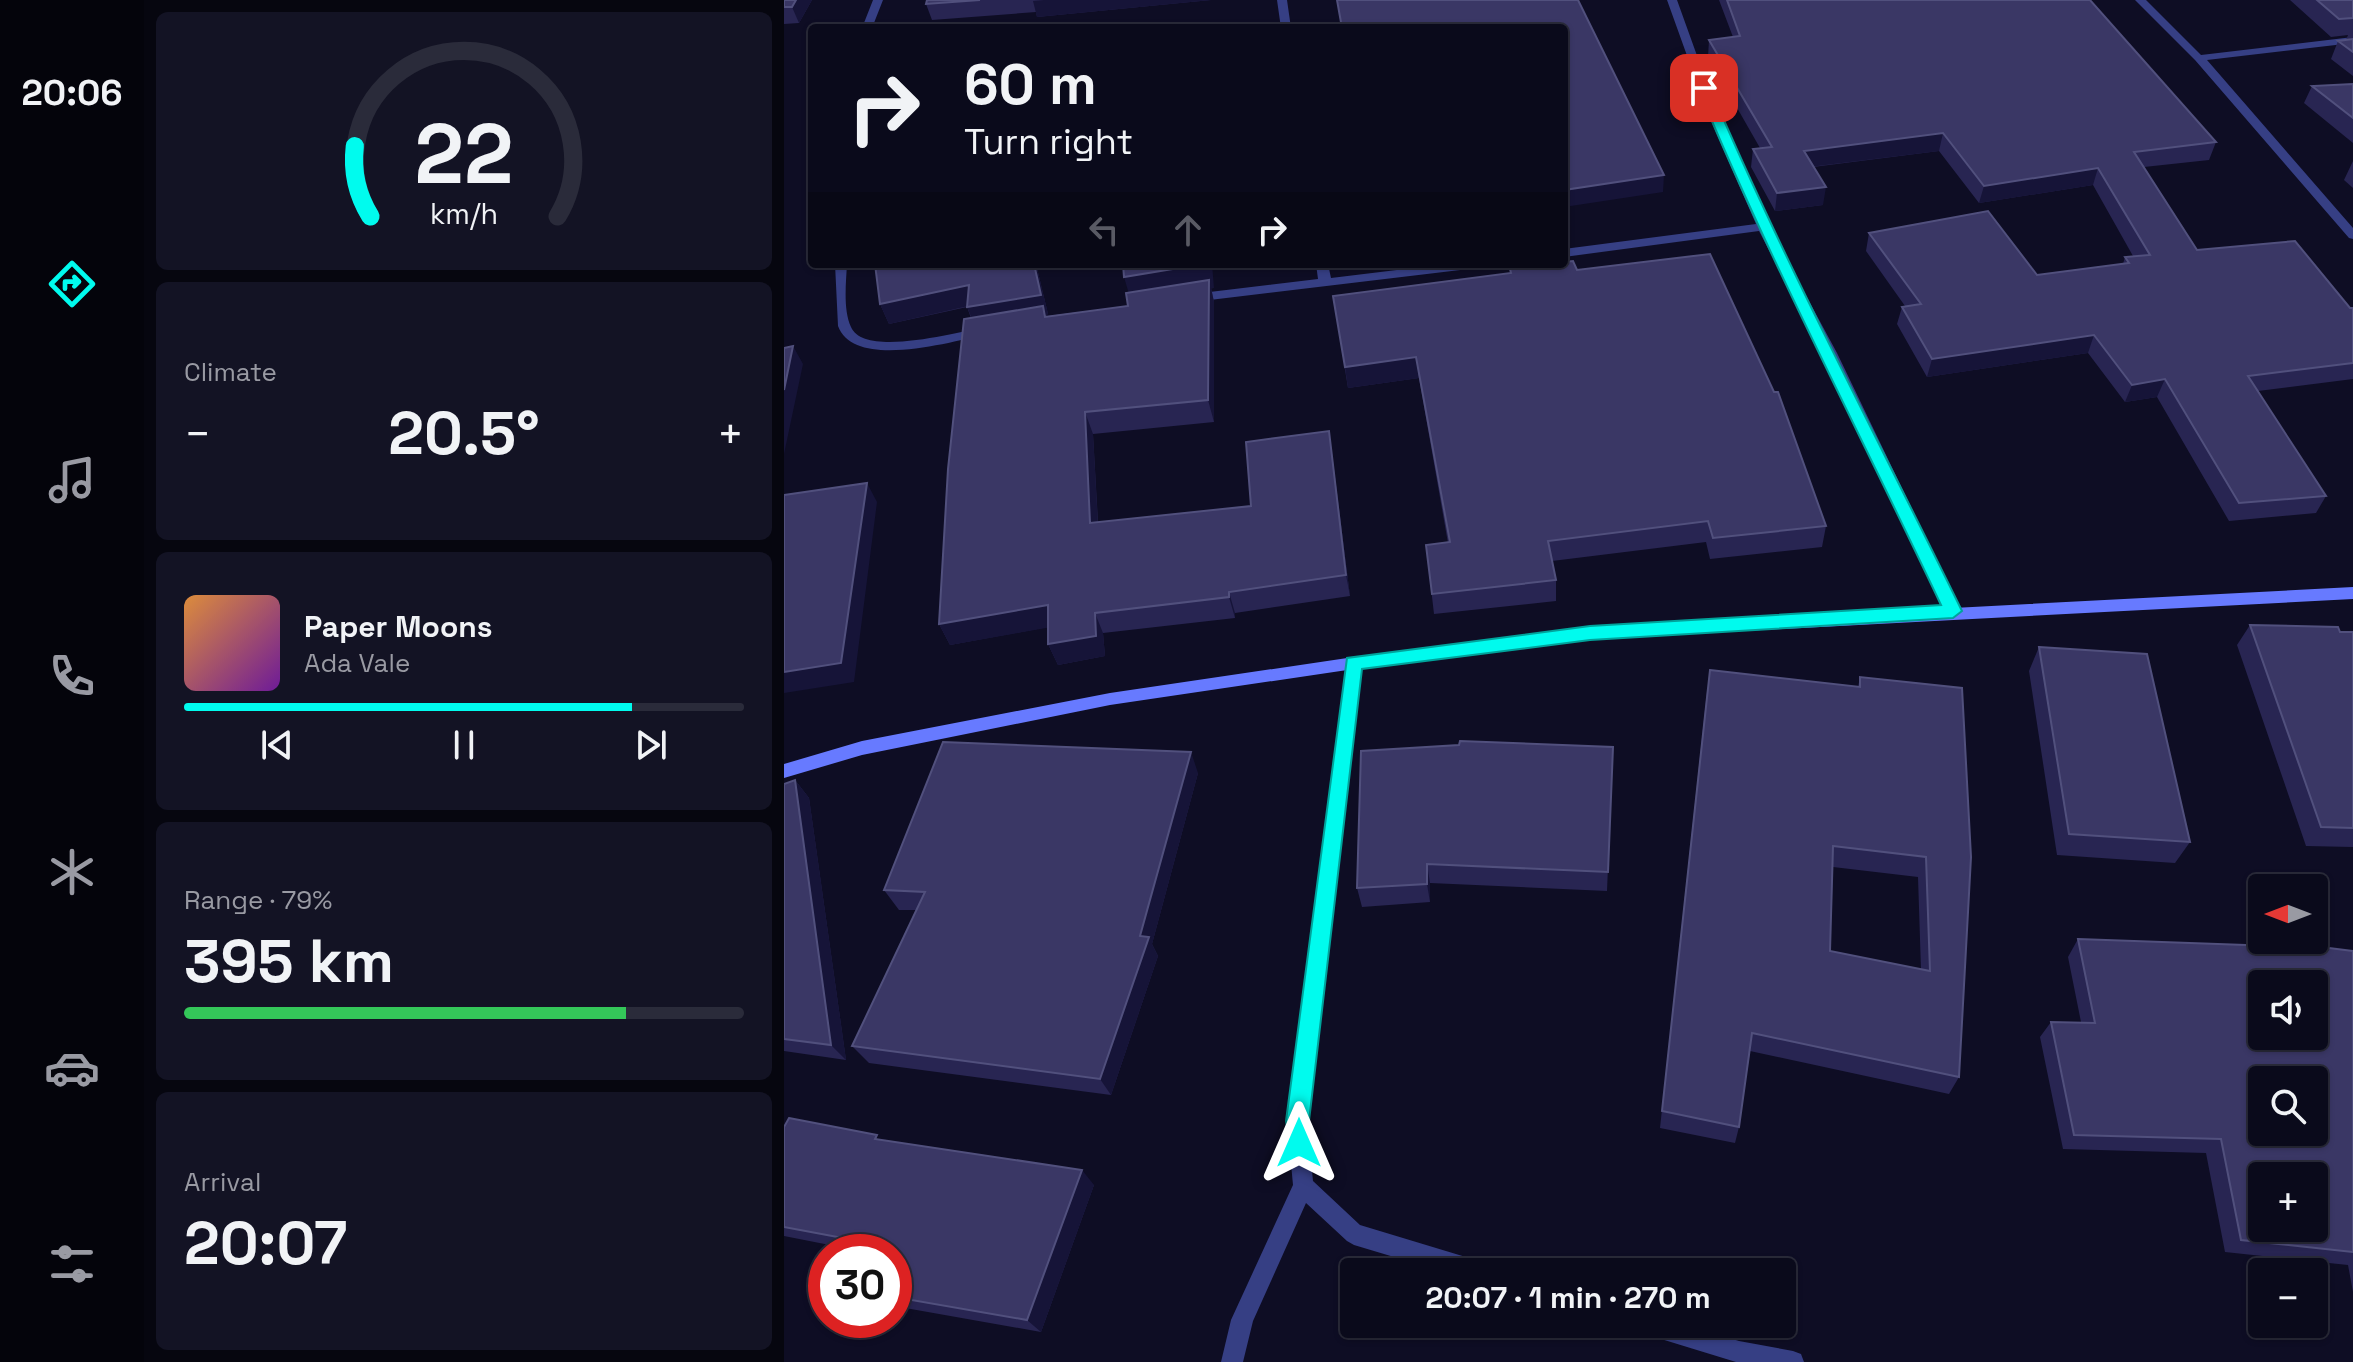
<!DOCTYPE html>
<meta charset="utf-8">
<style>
:root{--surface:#0a0a1b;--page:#131324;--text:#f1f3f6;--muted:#999aa3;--line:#2a2b3a;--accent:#00fbee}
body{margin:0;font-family:"Space Grotesk",sans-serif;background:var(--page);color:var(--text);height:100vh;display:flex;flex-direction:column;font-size:30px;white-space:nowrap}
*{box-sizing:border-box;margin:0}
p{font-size:26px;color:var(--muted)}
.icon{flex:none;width:44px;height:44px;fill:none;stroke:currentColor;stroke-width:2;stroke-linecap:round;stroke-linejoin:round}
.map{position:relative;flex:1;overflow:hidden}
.sheet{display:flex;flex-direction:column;gap:12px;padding:12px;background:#06060f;width:640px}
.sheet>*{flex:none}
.banner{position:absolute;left:24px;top:24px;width:760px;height:244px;border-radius:8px;box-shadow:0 2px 6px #0004,0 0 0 2px var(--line);background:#0a0a1b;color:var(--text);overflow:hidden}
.needle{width:52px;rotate:270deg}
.tools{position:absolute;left:1464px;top:874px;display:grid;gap:16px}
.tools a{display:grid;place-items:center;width:80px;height:80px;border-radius:8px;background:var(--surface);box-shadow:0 2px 6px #0004,0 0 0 2px var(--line);font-size:40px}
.speed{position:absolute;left:24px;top:1234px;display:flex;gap:16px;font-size:40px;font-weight:700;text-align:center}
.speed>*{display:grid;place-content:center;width:104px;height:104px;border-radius:50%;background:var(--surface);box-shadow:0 2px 6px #0004,0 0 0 2px var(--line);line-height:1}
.speed .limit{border:12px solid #d22;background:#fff;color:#111}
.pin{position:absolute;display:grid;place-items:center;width:68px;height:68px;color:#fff;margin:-34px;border-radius:16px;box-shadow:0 4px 12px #0006}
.me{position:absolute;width:88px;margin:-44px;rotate:0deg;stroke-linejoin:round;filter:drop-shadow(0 0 6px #0008)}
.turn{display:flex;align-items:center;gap:28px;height:168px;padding:0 24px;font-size:36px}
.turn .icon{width:104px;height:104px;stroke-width:2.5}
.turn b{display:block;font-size:56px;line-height:68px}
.lanes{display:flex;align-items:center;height:76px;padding:0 24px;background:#0003;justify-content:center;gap:40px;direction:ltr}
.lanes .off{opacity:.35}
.big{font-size:60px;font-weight:600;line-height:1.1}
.sheet .widget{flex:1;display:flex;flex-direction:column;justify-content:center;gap:12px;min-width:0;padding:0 28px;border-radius:12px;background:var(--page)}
.sheet .dial{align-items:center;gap:0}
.dial svg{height:208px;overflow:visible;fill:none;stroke:var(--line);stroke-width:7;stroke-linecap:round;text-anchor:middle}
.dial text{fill:var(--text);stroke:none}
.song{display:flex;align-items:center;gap:24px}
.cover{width:96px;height:96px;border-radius:12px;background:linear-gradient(135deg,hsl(30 70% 55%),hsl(280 70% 35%))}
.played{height:8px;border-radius:4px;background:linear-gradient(90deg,var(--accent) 80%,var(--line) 80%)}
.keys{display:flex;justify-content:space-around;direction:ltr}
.heat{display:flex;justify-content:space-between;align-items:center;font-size:44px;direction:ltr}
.charge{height:12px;border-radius:6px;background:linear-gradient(90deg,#34c759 79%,var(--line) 0)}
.trip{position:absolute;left:556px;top:1258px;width:456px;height:80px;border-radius:8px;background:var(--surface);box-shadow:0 2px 6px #0004,0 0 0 2px var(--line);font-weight:600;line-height:80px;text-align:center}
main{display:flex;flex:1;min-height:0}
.dock{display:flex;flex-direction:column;width:144px;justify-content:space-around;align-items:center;background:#04040b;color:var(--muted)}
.dock .icon{width:56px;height:56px}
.dock .active{color:var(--accent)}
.dock b{font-size:36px;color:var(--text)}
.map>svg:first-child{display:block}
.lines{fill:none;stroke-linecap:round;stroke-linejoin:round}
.street{fill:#363f84;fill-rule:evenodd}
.secondary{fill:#677aff;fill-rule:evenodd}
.wall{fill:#282552;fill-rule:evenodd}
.shaded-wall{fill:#161438}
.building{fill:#3a3765;stroke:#51507d;stroke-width:2;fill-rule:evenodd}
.route{fill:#00fbee;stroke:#00a39b;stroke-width:2}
</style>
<main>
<nav class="dock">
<b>20:06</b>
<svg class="icon active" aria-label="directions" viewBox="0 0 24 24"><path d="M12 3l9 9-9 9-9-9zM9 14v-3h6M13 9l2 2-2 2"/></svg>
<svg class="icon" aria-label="music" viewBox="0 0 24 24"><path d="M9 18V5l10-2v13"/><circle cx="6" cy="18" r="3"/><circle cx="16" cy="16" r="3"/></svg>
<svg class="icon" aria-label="phone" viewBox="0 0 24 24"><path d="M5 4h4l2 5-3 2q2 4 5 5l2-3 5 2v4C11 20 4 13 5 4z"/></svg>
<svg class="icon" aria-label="climate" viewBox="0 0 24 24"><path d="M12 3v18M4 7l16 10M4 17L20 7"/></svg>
<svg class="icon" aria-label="car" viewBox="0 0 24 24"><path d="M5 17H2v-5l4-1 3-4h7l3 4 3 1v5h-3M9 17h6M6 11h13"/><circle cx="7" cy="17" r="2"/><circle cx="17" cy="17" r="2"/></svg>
<svg class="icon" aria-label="filters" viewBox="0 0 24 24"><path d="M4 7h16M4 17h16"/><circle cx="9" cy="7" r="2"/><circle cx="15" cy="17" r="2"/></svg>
</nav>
<section class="sheet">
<div class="widget dial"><svg viewBox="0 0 100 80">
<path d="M14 69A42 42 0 1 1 86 69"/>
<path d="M14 69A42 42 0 0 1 8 42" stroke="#00fbee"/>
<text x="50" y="56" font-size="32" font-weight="700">22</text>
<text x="50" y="72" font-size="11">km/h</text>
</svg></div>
<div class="widget"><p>Climate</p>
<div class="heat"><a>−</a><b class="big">20.5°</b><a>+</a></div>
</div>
<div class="widget">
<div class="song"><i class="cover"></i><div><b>Paper Moons</b><p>Ada Vale</p></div></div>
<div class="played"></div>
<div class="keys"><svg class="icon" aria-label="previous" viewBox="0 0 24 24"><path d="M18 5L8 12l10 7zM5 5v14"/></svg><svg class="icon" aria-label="pause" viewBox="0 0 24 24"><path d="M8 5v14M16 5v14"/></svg><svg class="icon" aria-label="next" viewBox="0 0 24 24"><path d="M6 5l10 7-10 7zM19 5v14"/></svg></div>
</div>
<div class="widget"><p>Range · 79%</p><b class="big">395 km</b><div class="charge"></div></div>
<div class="widget"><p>Arrival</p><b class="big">20:07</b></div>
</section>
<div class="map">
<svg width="1569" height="1362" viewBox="0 0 1569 1362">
<rect width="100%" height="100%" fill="#0e0d24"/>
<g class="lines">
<path class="street" d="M 89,0 L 99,0 L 88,28 L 78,28 Z
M 493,0 L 503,0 L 507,28 L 497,28 Z
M 883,0 L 893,0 L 934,114 L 985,227 L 1053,353 L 1177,611 L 1174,615 L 1169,617 L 1161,611 L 1039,353 L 975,231 L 780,257 L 780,249 L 972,224 L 924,114 Z
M 1351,0 L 1362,0 L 1417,55 L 1569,37 L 1569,43 L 1423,60 L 1569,228 L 1569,239 L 1565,238 L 1411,60 Z
M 51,264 L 63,264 C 62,283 59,310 67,327 C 80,358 174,332 200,327 L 206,331 L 200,335 C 166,342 70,370 54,326 Z
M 532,264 L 544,264 L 547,278 L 662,264 L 699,264 L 693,268 L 409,302 L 403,298 L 409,294 L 534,279 Z
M 570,657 L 576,659 L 578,663 L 523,1121 L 529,1181 L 576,1225 L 695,1261 L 703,1264 L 706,1272 L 660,1272 L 570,1245 L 563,1241 L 522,1203 L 469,1321 L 459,1362 L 437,1362 L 447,1320 L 509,1185 L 503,1121 L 562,663 L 564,659 Z
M 853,1324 L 900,1324 L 955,1341 L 1009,1351 L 1017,1354 L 1020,1362 L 952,1362 L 864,1335 L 856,1332 Z"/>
<path class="secondary" d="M 1569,587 L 1569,599 L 806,639 L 570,669 L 326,705 L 78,755 L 0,778 L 0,764 L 78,741 L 326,693 L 570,657 L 806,627 Z"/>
</g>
<path class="wall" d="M 0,0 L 28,0 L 15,23 L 0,24 Z
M 143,0 L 427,0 L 253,17 L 252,12 L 148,20 L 142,4 Z
M 935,0 L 1306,0 L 1432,142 L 1425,160 L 1360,167 L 1413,250 L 1566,308 L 1569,308 L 1569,379 L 1474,391 L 1542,496 L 1532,513 L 1445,521 L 1373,397 L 1341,402 L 1304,353 L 1143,377 L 1113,324 L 1118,307 L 1121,306 L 1082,251 L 1085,233 L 1253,275 L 1339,264 L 1341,257 L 1349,256 L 1309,185 L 1195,203 L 1155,151 L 1029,167 L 1039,205 L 991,211 L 967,167 L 969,149 L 976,148 L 924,57 L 925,40 L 949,37 Z
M 1506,0 L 1569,0 L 1569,76 L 1547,59 L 1554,41 L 1562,40 L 1564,35 L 1547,37 Z
M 1569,84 L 1569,143 L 1520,103 L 1528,86 Z
M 1569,161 L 1569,188 L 1560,180 Z
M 91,264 L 252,264 L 264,314 L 262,315 L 263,316 L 344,306 L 342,293 L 430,288 L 427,288 L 430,302 L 430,422 L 309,434 L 314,522 L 467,506 L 548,453 L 566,596 L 451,613 L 451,618 L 319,633 L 321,656 L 274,665 L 264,644 L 264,627 L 166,645 L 155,624 L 187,318 L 183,307 L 105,324 L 96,304 Z
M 726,269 L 793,270 L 1042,526 L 1038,547 L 926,559 L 922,542 L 768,561 L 772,580 L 772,601 L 650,614 L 642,545 L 664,543 L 635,378 L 564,388 L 549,296 L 726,273 Z
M 1466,625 L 1569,632 L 1569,847 L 1522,846 L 1453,645 Z
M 1255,647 L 1406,842 L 1391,863 L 1273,855 L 1245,671 Z
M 1076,677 L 1178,688 L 1175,1077 L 1165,1094 L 966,1051 L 955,1127 L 951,1143 L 876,1128 L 923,691 L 1074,687 ZM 1049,867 L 1134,877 L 1137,970 L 1046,951 Z
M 829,747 L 823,891 L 646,883 L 646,902 L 578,907 L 573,888 Z
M 414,773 L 368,944 L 374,956 L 327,1095 L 85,1063 L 68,1046 L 132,910 L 115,910 L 100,890 Z
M 11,780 L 25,798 L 62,1060 L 0,1051 L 0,784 Z
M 1294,939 L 1569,951 L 1569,1292 L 1564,1265 L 1441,1252 L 1422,1153 L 1279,1149 L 1256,1037 L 1267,1022 L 1297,1022 L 1284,957 Z
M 0,1127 L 98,1140 L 310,1185 L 257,1332 L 110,1306 L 110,1252 L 71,1250 L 0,1236 Z"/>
<path class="shaded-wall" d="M 12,0 L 28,0 L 15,23 L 8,7 Z
M 260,0 L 427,0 L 253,17 L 249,1 Z
M 1159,133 L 1155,151 L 1017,168 L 1020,151 Z
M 1314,168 L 1309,185 L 1195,203 L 1200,186 Z
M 880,175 L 879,192 L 780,207 L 780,190 Z
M 1042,187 L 1039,205 L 991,211 L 993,193 Z
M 250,264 L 252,264 L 264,314 L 262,315 L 267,328 L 191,326 L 183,307 Z
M 419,264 L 428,264 L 430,288 L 427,288 L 430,302 L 430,422 L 424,400 L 347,301 L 340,277 Z
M 185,285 L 193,304 L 105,324 L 96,304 Z
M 1310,335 L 1304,353 L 1143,377 L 1148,359 Z
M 9,346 L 19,364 L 0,454 L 0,390 Z
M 632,357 L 635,378 L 564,388 L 561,367 Z
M 1381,379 L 1373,397 L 1341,402 L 1348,385 Z
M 301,412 L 309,434 L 315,544 L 306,523 Z
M 545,431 L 548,453 L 566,596 L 562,575 Z
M 83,483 L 93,502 L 70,682 L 0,693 L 0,672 Z
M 445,592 L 451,613 L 451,618 L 445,597 Z
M 264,605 L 273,626 L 166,645 L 155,624 Z
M 311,613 L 319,633 L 321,656 L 274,665 L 264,644 Z
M 407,752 L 414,773 L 368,944 L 374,956 L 327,1095 L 316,1079 Z
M 11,780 L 25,798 L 62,1060 L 47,1045 Z
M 643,864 L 646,883 L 646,902 L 643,884 Z
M 298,1170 L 310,1185 L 257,1332 L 243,1320 Z"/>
<path class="building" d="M 0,0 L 12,0 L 8,7 L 0,7 Z
M 143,0 L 196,0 L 142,4 Z
M 553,0 L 794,0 L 880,175 L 780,190 L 780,28 L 558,28 Z
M 943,0 L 1306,0 L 1432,142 L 1350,152 L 1413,250 L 1511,241 L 1566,308 L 1569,308 L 1569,363 L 1464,376 L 1542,496 L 1455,503 L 1381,379 L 1348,385 L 1310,335 L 1148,359 L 1118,307 L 1137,304 L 1085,233 L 1204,211 L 1253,275 L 1345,263 L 1341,257 L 1366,255 L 1314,168 L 1200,186 L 1159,133 L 1020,151 L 1042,187 L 993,193 L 969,149 L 988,147 L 925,40 L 956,36 Z
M 1533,0 L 1569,0 L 1569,18 L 1555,19 Z
M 1569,39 L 1569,52 L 1554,41 Z
M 1569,84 L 1569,118 L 1528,86 Z
M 926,254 L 990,392 L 994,392 L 1042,526 L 929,538 L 924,521 L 764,541 L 772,580 L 648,594 L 642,545 L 666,542 L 632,357 L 561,367 L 549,296 L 727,273 L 726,269 L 764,264 L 780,264 L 780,262 L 789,261 L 793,270 Z
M 91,264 L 250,264 L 257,295 L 183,307 L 185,285 L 96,304 Z
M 339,264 L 419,264 L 340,277 Z
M 425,280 L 424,400 L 301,412 L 306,523 L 467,506 L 462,442 L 545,431 L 562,575 L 445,592 L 445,597 L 311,613 L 312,636 L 264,644 L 264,605 L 155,624 L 164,469 L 180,319 L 259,306 L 261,317 L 344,306 L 342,293 Z
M 9,346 L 0,390 L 0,348 Z
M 83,483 L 57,663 L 0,672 L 0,495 Z
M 1466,625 L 1554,627 L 1556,632 L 1569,632 L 1569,828 L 1537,827 Z
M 1255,647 L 1363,654 L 1406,842 L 1285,834 Z
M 926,670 L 1076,687 L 1076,677 L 1178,688 L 1187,857 L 1175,1077 L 968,1033 L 955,1127 L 878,1111 ZM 1049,846 L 1142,857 L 1146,971 L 1046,951 Z
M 676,741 L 829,747 L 824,872 L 643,864 L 643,884 L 573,888 L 577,751 L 675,745 Z
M 159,742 L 407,752 L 356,936 L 365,937 L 316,1079 L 68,1046 L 141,892 L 100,890 Z
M 11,780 L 47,1045 L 0,1039 L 0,784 Z
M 1294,939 L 1545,948 L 1569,951 L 1569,1252 L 1457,1240 L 1437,1139 L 1290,1135 L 1267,1022 L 1311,1023 ZM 1478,984 L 1530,984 L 1530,1036 L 1478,1036 ZM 1478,1080 L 1530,1080 L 1530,1132 L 1478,1132 ZM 1478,1176 L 1530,1176 L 1530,1228 L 1478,1228 Z
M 5,1118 L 93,1135 L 91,1139 L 298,1170 L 243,1320 L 110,1297 L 110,1252 L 70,1252 L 75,1241 L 0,1227 L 0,1127 Z"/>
<path class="route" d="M 920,85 L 926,88 C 1002,266 1093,437 1178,611 L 1169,618 L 806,640 L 578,669 L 525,1121 L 527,1143 L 524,1151 L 515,1154 L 507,1151 L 502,1121 L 563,658 L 806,626 L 1157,605 C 1076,433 987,264 914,88 Z"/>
</svg>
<div class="tools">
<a><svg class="needle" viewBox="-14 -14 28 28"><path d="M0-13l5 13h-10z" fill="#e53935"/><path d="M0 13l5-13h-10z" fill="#999aa3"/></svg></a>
<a><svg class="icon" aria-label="sound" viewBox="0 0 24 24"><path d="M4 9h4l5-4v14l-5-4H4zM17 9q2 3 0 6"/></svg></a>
<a><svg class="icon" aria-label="search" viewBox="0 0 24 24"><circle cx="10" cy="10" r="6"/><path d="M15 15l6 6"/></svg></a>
<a>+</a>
<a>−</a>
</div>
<div class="speed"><div class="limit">30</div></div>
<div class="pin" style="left:920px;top:88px;background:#d93025"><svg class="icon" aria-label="arrive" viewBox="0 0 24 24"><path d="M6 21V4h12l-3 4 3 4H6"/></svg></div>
<svg class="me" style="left:515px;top:1143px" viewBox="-20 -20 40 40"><path d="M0-17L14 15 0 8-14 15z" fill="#00fbee" stroke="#fff" stroke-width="4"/></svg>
<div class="trip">20:07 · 1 min · 270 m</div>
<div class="banner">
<div class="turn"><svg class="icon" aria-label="right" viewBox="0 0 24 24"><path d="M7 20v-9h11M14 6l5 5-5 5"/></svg><div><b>60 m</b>Turn right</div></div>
<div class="lanes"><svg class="icon off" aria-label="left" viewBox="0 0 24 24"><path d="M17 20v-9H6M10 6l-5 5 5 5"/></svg><svg class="icon off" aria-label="ahead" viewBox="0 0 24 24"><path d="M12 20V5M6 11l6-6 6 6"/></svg><svg class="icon" aria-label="right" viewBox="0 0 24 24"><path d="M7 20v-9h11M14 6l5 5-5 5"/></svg></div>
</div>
</div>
</main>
